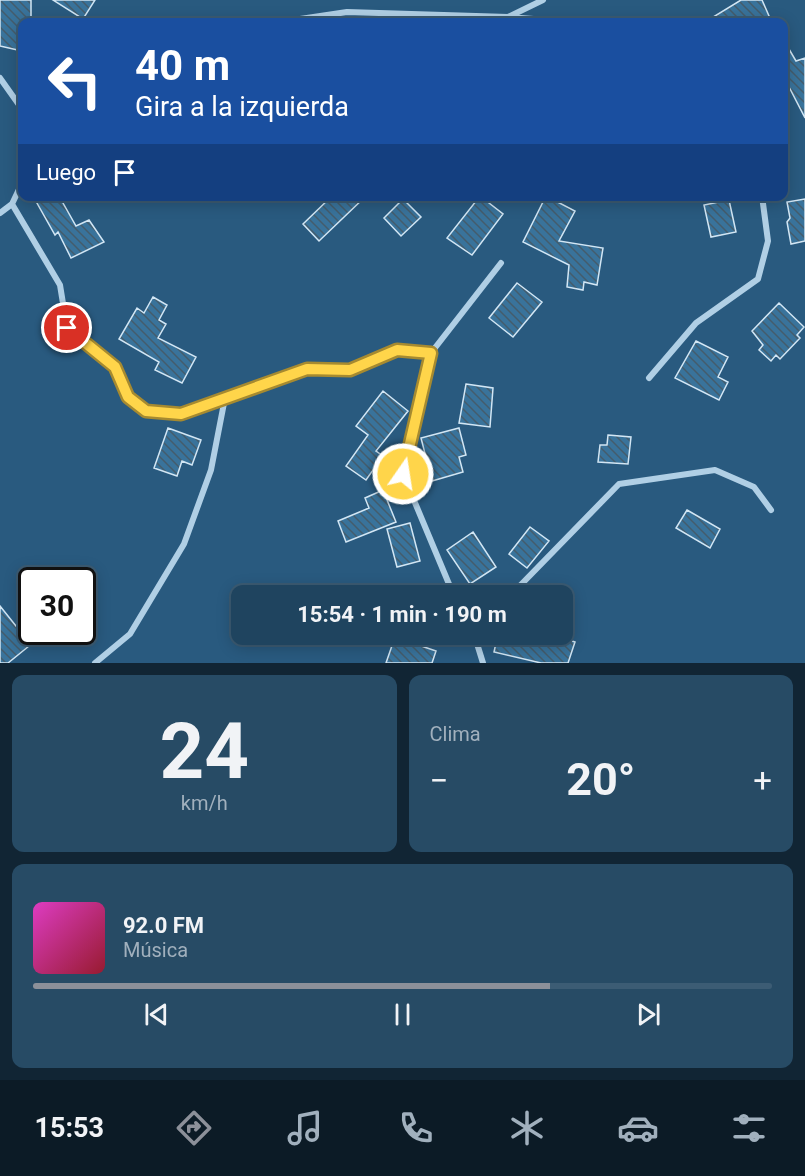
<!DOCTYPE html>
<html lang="es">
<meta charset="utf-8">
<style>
:root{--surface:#1f445f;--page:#274b65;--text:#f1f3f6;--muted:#a1b0bd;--line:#3c5c74;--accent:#8c9099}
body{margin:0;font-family:Roboto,sans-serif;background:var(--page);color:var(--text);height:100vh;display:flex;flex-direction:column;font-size:22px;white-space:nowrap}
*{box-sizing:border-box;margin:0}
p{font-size:20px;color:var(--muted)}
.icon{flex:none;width:33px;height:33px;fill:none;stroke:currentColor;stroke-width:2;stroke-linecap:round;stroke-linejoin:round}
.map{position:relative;height:663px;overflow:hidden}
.panel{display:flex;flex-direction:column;gap:12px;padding:12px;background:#112534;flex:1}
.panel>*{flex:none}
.hud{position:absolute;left:18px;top:18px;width:770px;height:183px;border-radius:12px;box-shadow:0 3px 15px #0003,0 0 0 2px var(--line);background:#1a4fa0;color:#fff;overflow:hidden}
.speed{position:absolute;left:18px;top:567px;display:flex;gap:12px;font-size:30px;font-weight:700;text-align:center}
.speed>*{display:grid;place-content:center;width:78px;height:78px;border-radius:50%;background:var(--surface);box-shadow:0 3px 15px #0003,0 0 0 2px var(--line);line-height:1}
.speed .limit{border:3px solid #111;border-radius:9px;background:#fff;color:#111}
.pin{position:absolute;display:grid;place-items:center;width:51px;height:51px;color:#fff;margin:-26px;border:3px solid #fff;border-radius:50%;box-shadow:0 2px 6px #0007}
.me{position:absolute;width:66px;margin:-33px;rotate:13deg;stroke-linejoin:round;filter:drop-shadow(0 0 4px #0008)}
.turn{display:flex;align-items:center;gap:21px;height:126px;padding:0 18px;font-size:27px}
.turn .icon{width:78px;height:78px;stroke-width:2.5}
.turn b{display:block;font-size:42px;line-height:51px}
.then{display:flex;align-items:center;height:57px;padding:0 18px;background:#0003;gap:12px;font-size:22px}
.big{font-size:45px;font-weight:700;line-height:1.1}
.panel .tile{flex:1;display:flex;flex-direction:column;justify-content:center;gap:9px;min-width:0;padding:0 21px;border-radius:12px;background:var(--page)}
.panel .dial{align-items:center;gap:0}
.dial b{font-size:78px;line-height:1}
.song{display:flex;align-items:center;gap:18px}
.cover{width:72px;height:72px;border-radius:9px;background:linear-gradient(135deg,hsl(310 70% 55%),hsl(350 70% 35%))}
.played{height:6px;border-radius:3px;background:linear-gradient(90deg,var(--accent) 70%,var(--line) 70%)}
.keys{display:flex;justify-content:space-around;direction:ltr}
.heat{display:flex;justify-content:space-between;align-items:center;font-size:33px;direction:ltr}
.panel .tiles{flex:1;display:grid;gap:12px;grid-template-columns:1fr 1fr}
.tile:last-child{grid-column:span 2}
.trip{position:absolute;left:231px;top:585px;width:342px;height:60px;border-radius:12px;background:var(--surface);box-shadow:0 3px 15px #0003,0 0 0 2px var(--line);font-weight:700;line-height:60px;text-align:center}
.tabs{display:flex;height:96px;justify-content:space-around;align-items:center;background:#0c1b26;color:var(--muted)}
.tabs .icon{width:42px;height:42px}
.tabs .on{color:var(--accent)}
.tabs b{font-size:27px;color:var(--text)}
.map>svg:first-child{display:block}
.building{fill:url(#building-back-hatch);stroke:#d2e6f4;stroke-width:1.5}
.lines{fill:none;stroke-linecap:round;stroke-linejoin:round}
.street{stroke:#b0cfe5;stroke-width:6}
.route-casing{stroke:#a68a30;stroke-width:15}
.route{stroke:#ffd54a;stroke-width:10}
</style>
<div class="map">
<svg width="805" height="663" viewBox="0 0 805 663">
<defs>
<pattern id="building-back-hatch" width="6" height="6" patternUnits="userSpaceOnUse" patternTransform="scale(1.5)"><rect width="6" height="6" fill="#39739b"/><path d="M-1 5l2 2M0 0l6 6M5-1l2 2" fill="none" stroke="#445c6c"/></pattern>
</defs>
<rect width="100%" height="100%" fill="#295a7f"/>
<path class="building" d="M 0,0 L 31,0 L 31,22 L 22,22 L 22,51 L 0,46 Z
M 53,0 L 95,0 L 83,19 Z
M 741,0 L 762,0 L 769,16 L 756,22 L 705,22 Z
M 783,39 L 796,61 L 805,58 L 805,118 L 788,85 L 783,88 Z
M 33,196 L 59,196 L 76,226 L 89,220 L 104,242 L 71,258 L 58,232 L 55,235 Z
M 332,196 L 366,196 L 319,241 L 303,224 Z
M 480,196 L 503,214 L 472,255 L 447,238 Z
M 546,196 L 575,211 L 559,241 L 603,248 L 597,285 L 584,282 L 583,290 L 567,287 L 569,265 L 523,242 Z
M 403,199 L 421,217 L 401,236 L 384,218 Z
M 805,199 L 805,241 L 791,244 L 787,222 L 790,218 L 787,202 Z
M 729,200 L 736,232 L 711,237 L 704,205 Z
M 517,283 L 542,302 L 513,337 L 489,318 Z
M 153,297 L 167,305 L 159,320 L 166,324 L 158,338 L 196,357 L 182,383 L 155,370 L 159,362 L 119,339 L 137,308 L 144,313 Z
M 779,303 L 804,327 L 797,335 L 800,338 L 780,359 L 776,355 L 771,361 L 759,350 L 763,345 L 752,331 Z
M 696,341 L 728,357 L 718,377 L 728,382 L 719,400 L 675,378 Z
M 466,384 L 493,388 L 490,427 L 459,423 Z
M 383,391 L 408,411 L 376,451 L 383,456 L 366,480 L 346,466 L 368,435 L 356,426 Z
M 168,428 L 201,440 L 192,465 L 182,461 L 177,476 L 154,468 Z
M 459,428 L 466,455 L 459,457 L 463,472 L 432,481 L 421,438 Z
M 608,435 L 631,437 L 628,464 L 598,462 L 600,445 L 607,445 Z
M 383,490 L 396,522 L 346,542 L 338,521 L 369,508 L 365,498 Z
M 687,510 L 720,529 L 710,548 L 676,528 Z
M 410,523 L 420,561 L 397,567 L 387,529 Z
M 530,527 L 549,541 L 527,568 L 509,554 Z
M 473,532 L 496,567 L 470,584 L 447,550 Z
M 0,606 L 16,626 L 19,624 L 34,642 L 8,663 L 0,663 Z
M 498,634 L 527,634 L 551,640 L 553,635 L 575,642 L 568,663 L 541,663 L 494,652 Z
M 395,637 L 436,651 L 432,663 L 386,663 Z"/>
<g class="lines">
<path class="street" d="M 508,17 L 543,0
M 280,22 L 347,12 L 508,17 L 572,22
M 0,78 L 22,109
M 12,204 L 60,285 L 67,328 L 115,367 L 128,397 L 146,411 L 181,414 L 307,369 L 350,370 L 397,350 L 431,353
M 0,213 L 12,204 L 22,183
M 649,378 L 696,323 L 758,279 L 768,241 L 762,196
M 454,596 L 403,474 L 431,353 L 501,263
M 510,596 L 619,484 L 715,470 L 754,487 L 771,510
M 474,634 L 483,663
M 95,663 L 130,634 L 184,544 L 211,470 L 225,398"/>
</g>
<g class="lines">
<defs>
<path id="route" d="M 67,328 L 115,367 L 128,397 L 146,411 L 181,414 L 307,369 L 350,370 L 397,350 L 431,353 L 403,474"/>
</defs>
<use href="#route" class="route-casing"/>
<use href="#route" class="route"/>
</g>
</svg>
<div class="speed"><div class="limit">30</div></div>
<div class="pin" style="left:67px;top:328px;background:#d93025"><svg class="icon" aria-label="arrive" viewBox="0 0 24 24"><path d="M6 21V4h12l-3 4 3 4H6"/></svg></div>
<svg class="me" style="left:403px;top:474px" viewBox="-20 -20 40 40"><circle r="17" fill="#ffd54a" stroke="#fff" stroke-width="3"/><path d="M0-11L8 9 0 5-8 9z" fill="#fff"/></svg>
<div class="trip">15:54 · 1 min · 190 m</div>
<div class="hud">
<div class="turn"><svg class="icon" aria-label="left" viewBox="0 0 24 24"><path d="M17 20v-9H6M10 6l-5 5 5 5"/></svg><div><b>40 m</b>Gira a la izquierda</div></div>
<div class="then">Luego<svg class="icon" aria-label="arrive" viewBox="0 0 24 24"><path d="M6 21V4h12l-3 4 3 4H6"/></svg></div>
</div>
</div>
<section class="panel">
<div class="tiles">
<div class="tile dial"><b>24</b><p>km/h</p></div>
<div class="tile"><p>Clima</p>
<div class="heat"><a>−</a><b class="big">20°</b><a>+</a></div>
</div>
<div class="tile">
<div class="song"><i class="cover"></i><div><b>92.0 FM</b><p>Música</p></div></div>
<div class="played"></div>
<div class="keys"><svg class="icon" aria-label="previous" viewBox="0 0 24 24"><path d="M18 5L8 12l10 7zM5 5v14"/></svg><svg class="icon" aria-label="pause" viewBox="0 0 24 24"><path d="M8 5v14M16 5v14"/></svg><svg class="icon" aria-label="next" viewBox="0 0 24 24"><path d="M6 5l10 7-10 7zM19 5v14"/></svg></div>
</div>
</div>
</section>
<nav class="tabs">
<b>15:53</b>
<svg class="icon on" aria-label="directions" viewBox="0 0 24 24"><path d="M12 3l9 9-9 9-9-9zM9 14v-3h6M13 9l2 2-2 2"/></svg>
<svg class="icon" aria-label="music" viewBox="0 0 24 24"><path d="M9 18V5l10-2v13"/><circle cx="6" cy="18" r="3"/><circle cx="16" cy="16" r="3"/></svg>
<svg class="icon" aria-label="phone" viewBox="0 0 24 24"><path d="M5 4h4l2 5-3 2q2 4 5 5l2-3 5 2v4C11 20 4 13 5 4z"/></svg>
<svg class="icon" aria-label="climate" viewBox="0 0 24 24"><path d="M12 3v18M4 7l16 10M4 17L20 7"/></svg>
<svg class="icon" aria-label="car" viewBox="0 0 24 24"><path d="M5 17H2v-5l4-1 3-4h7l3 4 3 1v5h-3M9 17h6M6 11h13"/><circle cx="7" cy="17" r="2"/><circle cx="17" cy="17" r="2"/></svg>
<svg class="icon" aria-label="filters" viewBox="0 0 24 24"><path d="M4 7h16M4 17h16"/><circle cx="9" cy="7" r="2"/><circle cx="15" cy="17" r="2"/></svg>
</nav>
